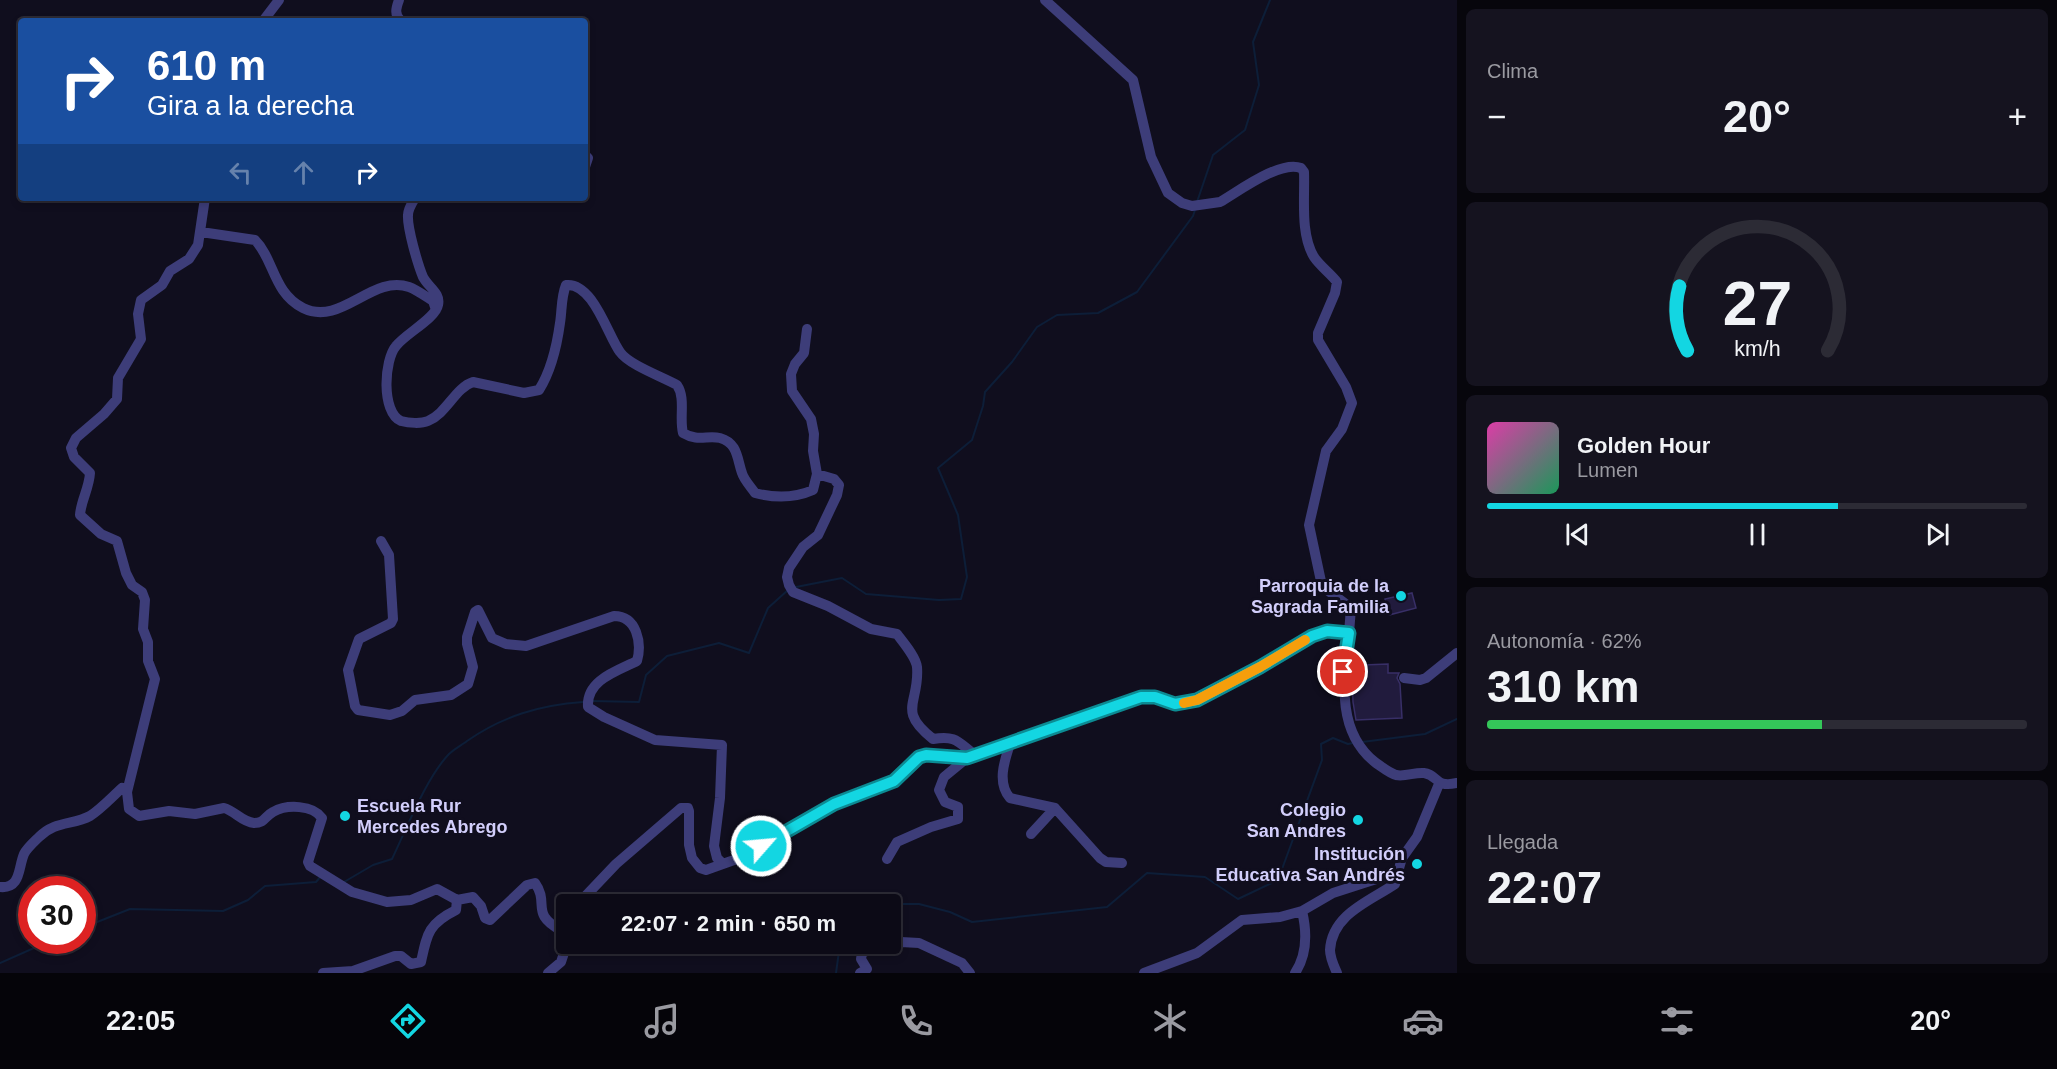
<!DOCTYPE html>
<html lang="es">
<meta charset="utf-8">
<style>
:root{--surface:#0c0a16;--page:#15131f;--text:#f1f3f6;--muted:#9a9aa1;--line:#2c2b35;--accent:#13d6e2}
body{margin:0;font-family:Arial,sans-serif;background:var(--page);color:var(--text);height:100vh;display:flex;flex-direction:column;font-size:22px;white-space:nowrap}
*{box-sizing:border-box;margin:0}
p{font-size:20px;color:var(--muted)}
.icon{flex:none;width:33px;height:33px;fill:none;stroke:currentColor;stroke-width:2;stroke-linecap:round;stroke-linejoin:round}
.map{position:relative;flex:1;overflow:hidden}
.drawer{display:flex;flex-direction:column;gap:9px;padding:9px;background:#07060c;width:600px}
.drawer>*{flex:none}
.hud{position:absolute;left:18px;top:18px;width:570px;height:183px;border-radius:6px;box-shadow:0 3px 9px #0003,0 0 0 2px var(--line);background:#1a4fa0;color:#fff;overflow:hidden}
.speed{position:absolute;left:18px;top:876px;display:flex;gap:12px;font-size:30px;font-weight:700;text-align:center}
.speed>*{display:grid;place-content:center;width:78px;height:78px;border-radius:50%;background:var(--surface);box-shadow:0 3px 9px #0003,0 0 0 2px var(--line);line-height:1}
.speed .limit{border:9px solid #d22;background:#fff;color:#111}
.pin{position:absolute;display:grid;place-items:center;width:51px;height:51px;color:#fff;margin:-26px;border:3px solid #fff;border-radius:50%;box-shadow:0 2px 6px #0007}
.me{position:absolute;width:66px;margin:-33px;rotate:63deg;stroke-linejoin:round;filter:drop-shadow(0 0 4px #0008)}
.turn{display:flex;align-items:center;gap:21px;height:126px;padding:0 30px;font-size:27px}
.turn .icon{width:78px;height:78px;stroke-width:2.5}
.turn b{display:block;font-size:42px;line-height:51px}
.lanes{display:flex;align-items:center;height:57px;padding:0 30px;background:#0003;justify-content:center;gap:30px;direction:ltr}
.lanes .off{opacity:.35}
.big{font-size:45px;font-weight:800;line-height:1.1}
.drawer .tile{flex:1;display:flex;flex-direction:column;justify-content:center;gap:9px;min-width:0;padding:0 21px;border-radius:9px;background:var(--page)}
.drawer .dial{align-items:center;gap:0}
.dial svg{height:156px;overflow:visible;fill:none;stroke:var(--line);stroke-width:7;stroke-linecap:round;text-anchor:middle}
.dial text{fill:var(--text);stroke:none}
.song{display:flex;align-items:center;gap:18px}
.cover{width:72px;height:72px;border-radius:9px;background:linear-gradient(135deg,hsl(320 70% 55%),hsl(150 70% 35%))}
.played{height:6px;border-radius:3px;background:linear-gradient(90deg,var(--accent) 65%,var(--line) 65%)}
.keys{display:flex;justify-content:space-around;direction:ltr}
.heat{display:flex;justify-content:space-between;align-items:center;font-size:33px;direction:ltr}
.charge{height:9px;border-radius:4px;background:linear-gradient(90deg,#34c759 62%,var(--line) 0)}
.trip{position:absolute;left:556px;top:894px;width:345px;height:60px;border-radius:6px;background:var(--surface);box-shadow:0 3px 9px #0003,0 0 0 2px var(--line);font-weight:800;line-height:60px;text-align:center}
.tab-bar{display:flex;height:96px;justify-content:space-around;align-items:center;background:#050409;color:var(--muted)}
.tab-bar .icon{width:42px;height:42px}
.tab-bar .on{color:var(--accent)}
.tab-bar b{font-size:27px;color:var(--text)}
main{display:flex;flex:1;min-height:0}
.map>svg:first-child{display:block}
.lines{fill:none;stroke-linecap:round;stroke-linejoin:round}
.stream{stroke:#0d1e38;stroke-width:2}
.building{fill:#211b3d;stroke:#382f67;stroke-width:1.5}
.minor{stroke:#3d3d79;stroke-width:10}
.route-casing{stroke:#0c8b93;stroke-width:15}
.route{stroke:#13d6e2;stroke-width:10}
.slow{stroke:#f59e0b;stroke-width:10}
.poi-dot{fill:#13d6e2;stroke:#100e1e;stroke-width:2}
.labels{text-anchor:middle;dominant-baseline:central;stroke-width:6;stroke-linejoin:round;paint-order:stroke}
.poi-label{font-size:18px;font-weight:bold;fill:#d2cefb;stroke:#100e1e;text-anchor:end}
</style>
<main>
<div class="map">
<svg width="1457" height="973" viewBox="0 0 1457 973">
<rect width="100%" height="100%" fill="#100e1e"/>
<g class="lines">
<path class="stream" d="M 1197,202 L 1213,155 L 1245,130 L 1259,85 L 1253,42 L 1270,0
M 796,587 L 842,578 L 866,594 L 939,600 L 961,599 L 967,577 L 958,515 L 938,468 L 972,440 L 983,406 L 985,392 L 1012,362 L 1037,327 L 1057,315 L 1098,313 L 1137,292 L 1193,216 L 1195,210
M 592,701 L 639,702 L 646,675 L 667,656 L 719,643 L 749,653 L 768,608 L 788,590
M 1362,742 L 1425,734 L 1457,719
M 344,882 L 373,865 L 392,859 C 407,828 426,778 449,754 C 454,749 462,745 467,741 C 503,716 540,705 583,702
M 876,904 L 919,904 L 950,912 L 972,922 L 1107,907 L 1147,873 L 1205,877 L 1238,899 L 1278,880 L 1322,760 L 1321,744 L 1333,738 L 1348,744 L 1353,743
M 82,928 L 130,909 L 223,911 L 248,900 L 265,886 L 316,882 L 321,876
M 0,963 L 52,940
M 836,973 L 840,944"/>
</g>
<path class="building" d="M 1412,593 L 1416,608 L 1389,615 L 1385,599 Z
M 1388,664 L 1388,673 L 1399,673 L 1397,678 L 1400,684 L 1402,718 L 1356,720 L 1353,702 L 1352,677 L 1364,676 L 1363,665 Z"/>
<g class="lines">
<path class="minor" d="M 399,0 C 396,8 394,15 401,21
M 1045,0 L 1133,80 L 1151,157 L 1168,193 L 1182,203 L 1192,206 L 1220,202 C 1239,191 1280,160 1301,168 L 1304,172 C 1305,198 1300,234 1314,257 C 1320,266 1330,273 1337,282 L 1335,293 L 1318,333 L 1318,340 L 1346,387 L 1352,403 L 1342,429 L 1326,451 L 1309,525 L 1322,586 L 1351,608 L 1349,633
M 263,21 L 279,0
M 585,155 L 588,158 L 585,167
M 205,198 L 198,245 L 189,259 L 170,271 L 162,285 L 141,300 L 138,314 L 141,339 L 118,378 L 117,399 L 104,414 L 76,438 L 71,448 L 74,457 L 90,473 C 89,489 81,500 80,515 L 101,534 L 117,541 L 126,573 L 132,585 L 142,592 L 145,600 L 143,629 L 148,642 L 148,661 L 155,679 L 127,792 L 129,809 L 139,816 L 169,811 L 195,814 L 224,808 C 235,811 242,822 254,823 C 265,823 265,816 273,812 C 287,804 313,805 322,818 L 308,862 L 310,866 L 352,892 L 387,902 L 411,900 L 437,889 L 457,900 L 473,897 L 481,906 L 485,918 L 490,920 L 527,885 L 535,883 C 550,904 529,913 562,931 L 567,923
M 415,198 C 412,203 408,209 408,215 C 407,228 418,265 423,277 C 428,287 441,293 438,305 C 436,318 405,334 396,346 C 384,360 381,412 401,421 C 409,423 421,424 428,421 C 447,413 455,388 473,382 L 524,393 L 539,390 C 551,371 557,345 560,323 C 562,311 561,297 566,285 C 593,282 608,336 620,352 C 629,365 663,377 677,385 C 686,398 679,418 683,433 C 698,442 707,435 720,438 C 738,443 737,459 742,473 C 744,480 751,487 755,493 C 774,498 795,498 813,490 L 817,474
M 201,232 L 255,240 C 274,259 273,293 303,308 C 341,327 372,274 409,287 C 417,290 425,296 433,301 L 436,310
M 807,329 L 804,353 L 795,364 L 791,374 L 792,391 L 811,419 L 814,434 L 813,451 L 817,474 L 834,479 L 839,485 L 837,495 L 818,535 L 803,547 L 789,568 L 787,577 L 789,585 L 793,592 L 828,606 L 871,629 L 897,634 C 903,642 916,657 917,667 C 920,703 896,710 933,739 C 956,735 958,742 975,755
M 381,541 L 389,555 L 393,619 L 391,623 L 359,639 L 348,670 L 355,706 L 358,710 L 390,715 L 402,711 L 415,700 L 451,695 L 468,684 L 473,667 L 467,644 L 467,637 L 475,612 L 478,610 L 492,638 L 506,644 L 526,646 L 614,616 C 637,616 642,643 637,661 C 617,671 586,680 588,707 L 604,717 L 655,740 L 722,745 L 720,798 L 714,846 L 717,858 L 722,863
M 1404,678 L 1420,680 L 1426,678 L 1457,653
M 1010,744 C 1004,762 997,783 1010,798 L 1055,808 L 1100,858 L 1106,862 L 1122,863
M 1031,834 L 1055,808
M 887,859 L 897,842 L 931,827 L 958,819 L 958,807 L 945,802 L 939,790 L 944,777 L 967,758
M 0,887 C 21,889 18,868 24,854 C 27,848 35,841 39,837 C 54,821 73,825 90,816 C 101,809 112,797 122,788 L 127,792
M 578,904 L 616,864 L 681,808 L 688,808 L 689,811 L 689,845 L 692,858 L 700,868 L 706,870 L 734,860 L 771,841 L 834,804 L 894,781 L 919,757 L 926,755 L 967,758 L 1141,697 L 1155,697 L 1175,704 L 1197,700 L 1260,667 L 1312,636 L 1327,631 L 1349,633 C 1344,678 1335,731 1376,763 C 1382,767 1389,773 1396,775 C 1405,777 1415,772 1424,773 C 1439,775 1434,788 1457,783
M 323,973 L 353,971 L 395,956 L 401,956 L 411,964 L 421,962 C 427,934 428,924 456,910 L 457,900
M 548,973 L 561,962 L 567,944
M 860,973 L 867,969 L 861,959 L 862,953 L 879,946 L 901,942 L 919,943 L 962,963 L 970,973
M 1144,973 L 1197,953 L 1242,920 L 1280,917 L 1302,911
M 1295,973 C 1307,955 1307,932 1302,911 L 1333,893 L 1398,872 L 1402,858 L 1417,837 L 1439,784
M 1337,973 C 1334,966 1330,958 1330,950 C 1332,914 1370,901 1395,884 L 1398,872"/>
</g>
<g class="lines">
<defs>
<path id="route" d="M 761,846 L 834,804 L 894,781 L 919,757 L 926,755 L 967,758 L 1141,697 L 1155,697 L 1175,704 L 1197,700 L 1260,667 L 1312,636 L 1327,631 L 1349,633 L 1343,672"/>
</defs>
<use href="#route" class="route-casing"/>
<use href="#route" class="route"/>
<path class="slow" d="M 1184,703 L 1197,700 L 1260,667 L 1305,640"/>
</g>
<g class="poi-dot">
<circle cx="1401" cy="596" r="6"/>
<circle cx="345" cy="816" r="6"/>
<circle cx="1358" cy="820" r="6"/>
<circle cx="1417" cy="864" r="6"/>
</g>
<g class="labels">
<g class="poi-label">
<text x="1389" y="586">Parroquia de la<tspan x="1389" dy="21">Sagrada Familia</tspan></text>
<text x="357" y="806" text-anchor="start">Escuela Rur<tspan x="357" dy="21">Mercedes Abrego</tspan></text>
<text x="1346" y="810">Colegio<tspan x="1346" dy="21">San Andres</tspan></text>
<text x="1405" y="854">Institución<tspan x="1405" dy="21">Educativa San Andrés</tspan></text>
</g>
</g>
</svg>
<div class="speed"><div class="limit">30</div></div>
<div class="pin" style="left:1343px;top:672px;background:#d93025"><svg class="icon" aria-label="arrive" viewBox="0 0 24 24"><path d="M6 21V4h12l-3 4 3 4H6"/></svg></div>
<svg class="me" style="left:761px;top:846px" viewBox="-20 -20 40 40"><circle r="17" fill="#13d6e2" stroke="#fff" stroke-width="3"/><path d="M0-11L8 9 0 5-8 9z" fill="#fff"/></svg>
<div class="trip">22:07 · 2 min · 650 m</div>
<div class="hud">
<div class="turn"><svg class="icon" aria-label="right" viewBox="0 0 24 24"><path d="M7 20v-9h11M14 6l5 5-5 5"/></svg><div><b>610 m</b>Gira a la derecha</div></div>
<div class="lanes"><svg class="icon off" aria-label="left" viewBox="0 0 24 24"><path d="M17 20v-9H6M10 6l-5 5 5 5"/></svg><svg class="icon off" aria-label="ahead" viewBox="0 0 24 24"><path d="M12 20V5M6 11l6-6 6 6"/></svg><svg class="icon" aria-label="right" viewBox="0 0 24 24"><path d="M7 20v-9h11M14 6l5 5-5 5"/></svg></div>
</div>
</div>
<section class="drawer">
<div class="tile"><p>Clima</p>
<div class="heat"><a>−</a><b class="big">20°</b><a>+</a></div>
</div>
<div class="tile dial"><svg viewBox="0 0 100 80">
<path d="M14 69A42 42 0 1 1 86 69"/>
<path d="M14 69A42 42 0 0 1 10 36" stroke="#13d6e2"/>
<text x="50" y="56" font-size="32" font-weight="700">27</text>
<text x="50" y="72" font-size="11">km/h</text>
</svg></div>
<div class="tile">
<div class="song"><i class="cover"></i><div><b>Golden Hour</b><p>Lumen</p></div></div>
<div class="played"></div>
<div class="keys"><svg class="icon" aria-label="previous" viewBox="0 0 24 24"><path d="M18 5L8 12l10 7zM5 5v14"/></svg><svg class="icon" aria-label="pause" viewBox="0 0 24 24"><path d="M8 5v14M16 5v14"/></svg><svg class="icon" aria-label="next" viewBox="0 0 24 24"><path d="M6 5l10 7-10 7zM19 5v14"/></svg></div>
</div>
<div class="tile"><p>Autonomía · 62%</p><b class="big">310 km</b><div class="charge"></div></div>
<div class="tile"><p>Llegada</p><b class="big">22:07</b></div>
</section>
</main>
<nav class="tab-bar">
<b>22:05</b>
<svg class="icon on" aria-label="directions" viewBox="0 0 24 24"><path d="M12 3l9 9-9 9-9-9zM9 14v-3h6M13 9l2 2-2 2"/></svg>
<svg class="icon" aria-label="music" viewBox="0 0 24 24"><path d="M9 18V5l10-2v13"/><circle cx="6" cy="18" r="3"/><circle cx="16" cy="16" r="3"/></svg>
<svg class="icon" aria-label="phone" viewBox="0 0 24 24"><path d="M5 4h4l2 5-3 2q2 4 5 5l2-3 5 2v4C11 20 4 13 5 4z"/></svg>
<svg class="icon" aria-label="climate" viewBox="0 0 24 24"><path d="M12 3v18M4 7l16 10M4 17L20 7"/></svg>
<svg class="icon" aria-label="car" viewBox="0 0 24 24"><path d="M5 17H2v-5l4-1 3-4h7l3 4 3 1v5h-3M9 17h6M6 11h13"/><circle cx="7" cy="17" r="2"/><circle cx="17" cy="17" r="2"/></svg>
<svg class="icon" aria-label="filters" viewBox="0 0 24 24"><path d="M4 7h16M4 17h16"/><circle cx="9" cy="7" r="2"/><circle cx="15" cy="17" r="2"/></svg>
<b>20°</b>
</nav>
